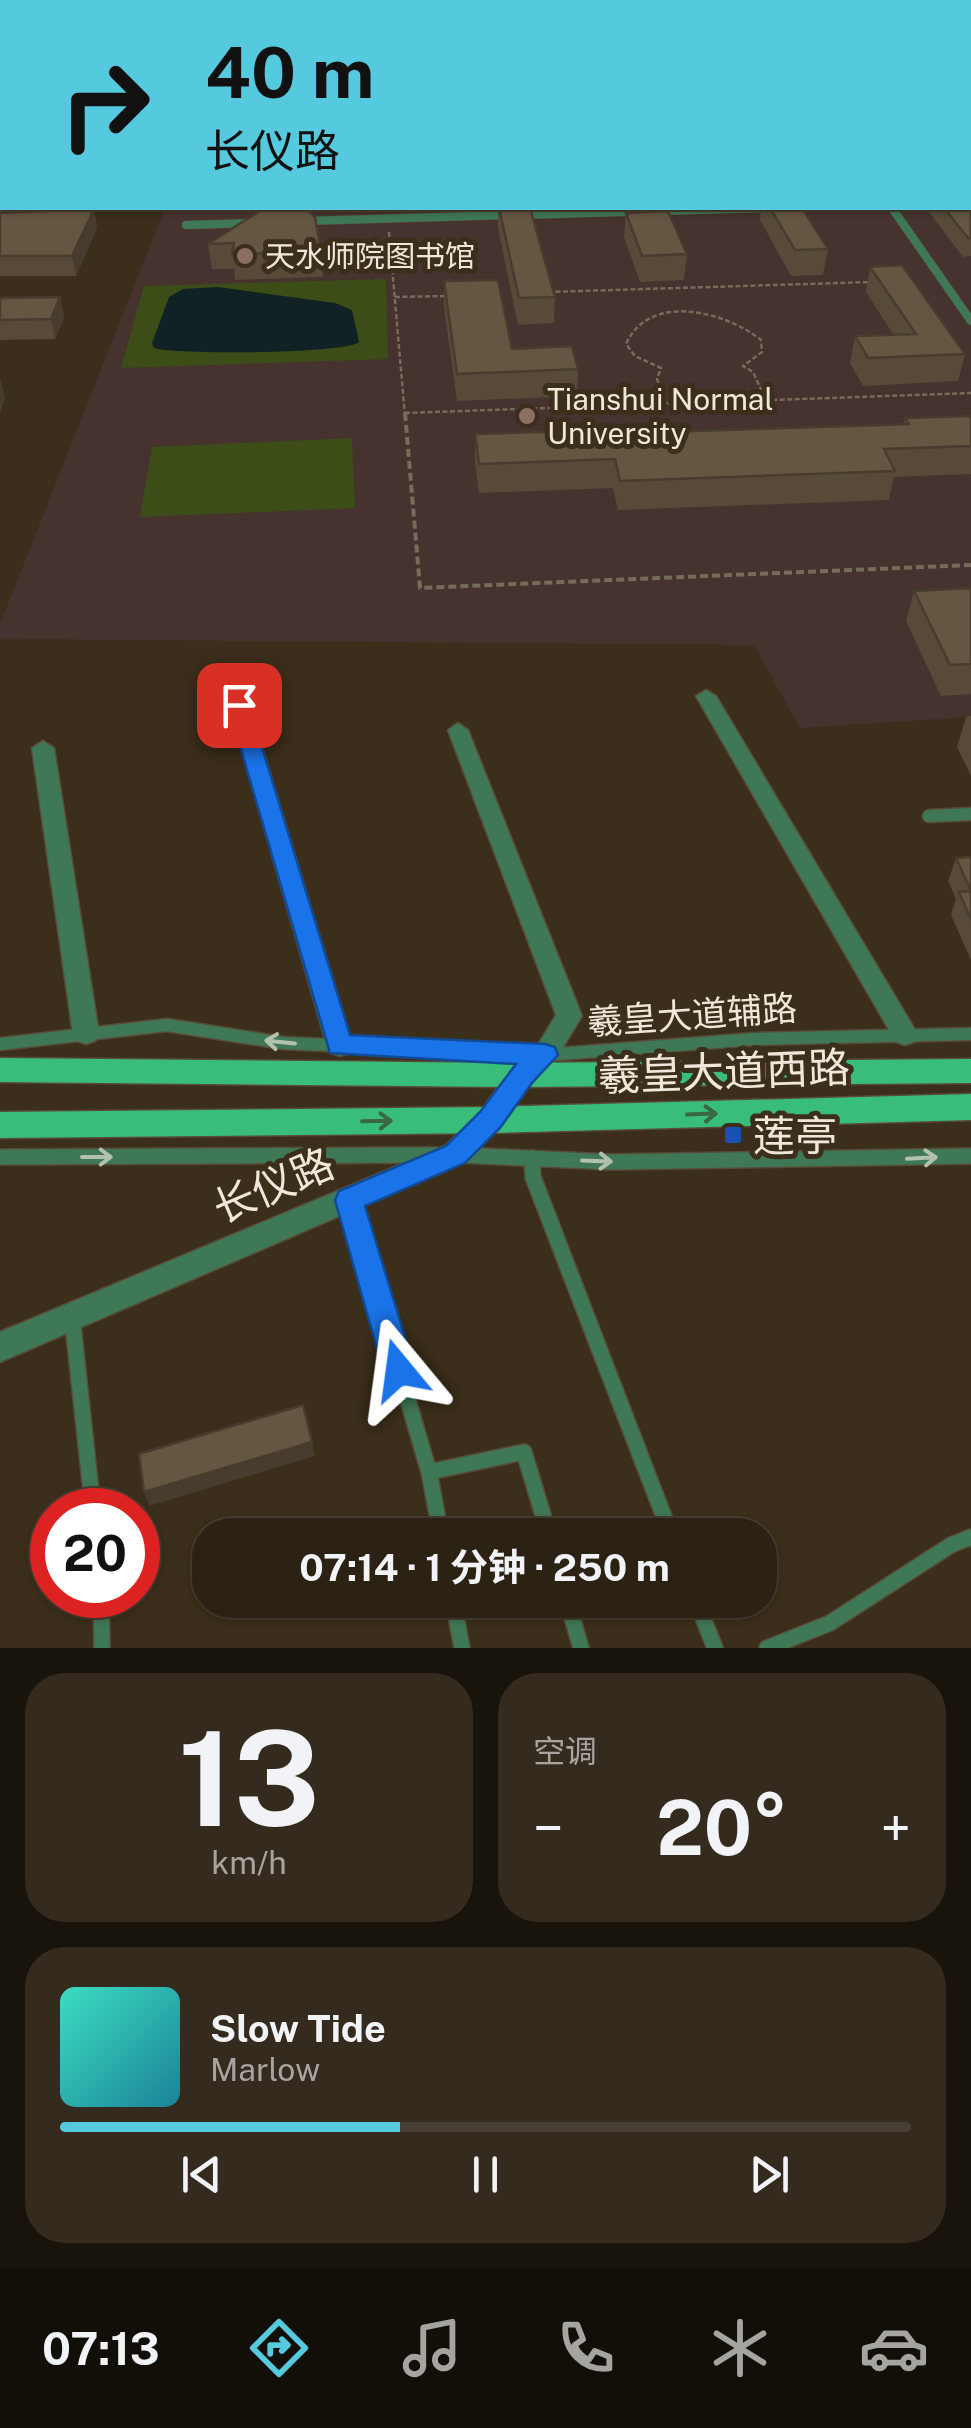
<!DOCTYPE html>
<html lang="zh">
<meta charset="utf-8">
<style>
:root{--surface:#2c2214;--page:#342a1d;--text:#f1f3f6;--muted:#a6a4a0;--line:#483f34;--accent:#55cadf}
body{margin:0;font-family:"Public Sans","Noto Sans SC",sans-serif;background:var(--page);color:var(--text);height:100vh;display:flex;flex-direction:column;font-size:38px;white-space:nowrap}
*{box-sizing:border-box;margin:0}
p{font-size:32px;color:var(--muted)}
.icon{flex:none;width:55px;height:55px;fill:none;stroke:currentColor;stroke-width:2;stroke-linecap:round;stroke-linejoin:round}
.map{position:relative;height:1648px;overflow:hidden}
.side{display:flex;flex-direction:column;gap:25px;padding:25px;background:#18130b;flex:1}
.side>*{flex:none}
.hud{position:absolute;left:0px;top:0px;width:972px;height:210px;box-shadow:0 2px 8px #0004,0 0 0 2px var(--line);background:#55cadf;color:#111;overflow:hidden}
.speed{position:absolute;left:30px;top:1488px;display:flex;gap:20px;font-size:50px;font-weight:700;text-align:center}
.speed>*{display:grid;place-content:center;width:130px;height:130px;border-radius:50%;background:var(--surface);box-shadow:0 2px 8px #0004,0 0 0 2px var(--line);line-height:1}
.speed .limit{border:15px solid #d22;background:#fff;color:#111}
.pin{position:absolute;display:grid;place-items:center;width:85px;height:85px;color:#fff;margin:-42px;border-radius:20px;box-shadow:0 5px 15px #0006}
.me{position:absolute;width:110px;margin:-55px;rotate:344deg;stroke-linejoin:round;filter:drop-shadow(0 0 8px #0008)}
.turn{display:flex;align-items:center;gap:35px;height:210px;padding:0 40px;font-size:45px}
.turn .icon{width:130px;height:130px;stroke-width:2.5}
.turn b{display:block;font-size:70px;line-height:85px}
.big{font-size:75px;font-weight:700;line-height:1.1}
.side .tile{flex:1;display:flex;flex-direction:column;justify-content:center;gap:15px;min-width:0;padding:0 35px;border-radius:40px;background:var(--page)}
.side .dial{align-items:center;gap:0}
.dial b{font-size:130px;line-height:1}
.song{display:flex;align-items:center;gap:30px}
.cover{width:120px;height:120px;border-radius:15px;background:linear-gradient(135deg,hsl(170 70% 55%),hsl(190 70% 35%))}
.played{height:10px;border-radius:5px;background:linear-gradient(90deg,var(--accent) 40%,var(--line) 40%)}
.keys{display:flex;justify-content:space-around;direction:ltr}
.heat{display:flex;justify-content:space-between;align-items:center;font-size:55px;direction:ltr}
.side .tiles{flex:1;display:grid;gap:25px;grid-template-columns:1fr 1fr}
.tile:last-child{grid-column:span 2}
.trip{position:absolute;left:192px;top:1518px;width:585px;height:100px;border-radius:40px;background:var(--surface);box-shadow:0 2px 8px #0004,0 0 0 2px var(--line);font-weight:700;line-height:100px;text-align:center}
.tab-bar{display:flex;height:160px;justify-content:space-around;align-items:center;background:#120e08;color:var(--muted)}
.tab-bar .icon{width:70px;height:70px}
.tab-bar .active{color:var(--accent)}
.tab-bar b{font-size:45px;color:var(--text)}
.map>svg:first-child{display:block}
.education{fill:#46322f}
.green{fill:#3c4d17}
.water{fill:#102224}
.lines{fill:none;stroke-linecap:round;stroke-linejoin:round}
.service-far2-casing{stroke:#584c39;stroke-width:9}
.service-far1-casing{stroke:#584c39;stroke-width:15}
.service-casing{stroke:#584c39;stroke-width:18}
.minor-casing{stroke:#584c39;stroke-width:3}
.secondary-casing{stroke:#584c39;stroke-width:3}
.primary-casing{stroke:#584c39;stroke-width:3}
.path-far1{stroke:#776b5a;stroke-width:2.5;stroke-dasharray:5 2.5;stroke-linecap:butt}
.path{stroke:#776b5a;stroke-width:4;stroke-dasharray:8 4;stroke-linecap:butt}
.service-far2{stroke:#3f7857;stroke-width:8}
.service-far1{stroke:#3f7857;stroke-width:12}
.service{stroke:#3f7857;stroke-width:15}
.minor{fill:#3f7857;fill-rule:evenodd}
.secondary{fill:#3ea06b;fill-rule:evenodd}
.primary{fill:#38be7a;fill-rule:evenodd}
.wall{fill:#574a39}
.shaded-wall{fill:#473c2e}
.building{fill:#655642;stroke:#473c2e;stroke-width:2.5}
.oneway{stroke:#b2c0ad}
.oneway2{stroke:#3a6840}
.route{fill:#1a73e8;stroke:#114b97;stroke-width:2.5}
.education-dot{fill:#8d6e63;stroke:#3b2e1a;stroke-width:4}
.transit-dot{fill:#1a4fb4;stroke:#3b2e1a;stroke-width:4}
.labels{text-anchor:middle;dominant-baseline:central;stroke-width:10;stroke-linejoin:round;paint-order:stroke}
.far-poi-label{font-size:30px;fill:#f0e7db;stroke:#3b2e1a;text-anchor:start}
.street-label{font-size:35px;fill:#f0e7db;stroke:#3b2e1a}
.near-street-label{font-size:42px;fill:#f0e7db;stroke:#3b2e1a}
.near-poi-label{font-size:42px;fill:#f0e7db;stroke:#3b2e1a;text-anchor:start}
</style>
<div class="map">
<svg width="971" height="1648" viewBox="0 0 971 1648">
<rect width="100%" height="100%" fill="#3b2e1a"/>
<path class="education" d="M 971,113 L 971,717 L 800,728 L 754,645 L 0,639 L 0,624 L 165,208 L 970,208 Z"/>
<path class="green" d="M 386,279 L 388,359 L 121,368 L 144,286 Z
M 352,438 L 355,508 L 140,517 L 152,447 Z"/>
<path class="water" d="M 0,0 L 971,0 L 971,69 L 970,2 L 2,2 L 0,18 Z
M 218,287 L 335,303 L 352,310 L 359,342 C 346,354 177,355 154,348 L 152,343 L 169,297 L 183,289 Z"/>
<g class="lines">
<defs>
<path id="service-far2" d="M 892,208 L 971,321
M 519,215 L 765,208
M 304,221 L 510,215
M 186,225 L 255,223"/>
<path id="service-far1" d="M 929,816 L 971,814
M 0,1044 L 167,1025 L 283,1043 L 545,1055 L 755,1039 L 971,1034"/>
<path id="service" d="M 459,1155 L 611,1162 L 971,1156
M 0,1157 L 436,1155
M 532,1158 L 533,1177 L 671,1535
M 349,1199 L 429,1472 L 441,1535
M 72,1316 L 93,1510
M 429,1472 L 524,1452 L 549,1535
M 101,1595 L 102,1648
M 453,1600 L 462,1648
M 567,1600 L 581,1648
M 696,1600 L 715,1648
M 767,1648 L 830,1623 L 951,1545 L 971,1537"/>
<path id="minor" d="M 706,690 L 716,696 L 914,1028 L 918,1035 L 914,1042 L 905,1045 L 896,1042 L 696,696 Z
M 239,698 L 249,705 L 353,1046 L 349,1053 L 340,1056 L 331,1053 L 327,1046 L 229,705 Z
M 458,723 L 468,730 L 582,1016 L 554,1062 L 531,1083 L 500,1128 L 465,1162 L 0,1362 L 0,1332 L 445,1146 L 480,1112 L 513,1067 L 536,1048 L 556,1015 L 448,730 Z
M 43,741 L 54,748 L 99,1034 L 95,1041 L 86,1044 L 77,1041 L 73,1034 L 32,748 Z"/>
<path id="secondary" d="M 0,66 L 2,66 L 2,72 L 0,72 Z
M 970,97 L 971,97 L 971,105 L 970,105 Z"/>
<path id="primary" d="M 0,1058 L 522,1063 L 971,1059 L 971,1083 L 522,1087 L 0,1082 Z
M 971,1094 L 971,1120 L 490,1133 L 0,1138 L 0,1112 L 490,1107 Z"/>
</defs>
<use href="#service-far2" class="service-far2-casing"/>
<use href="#service-far1" class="service-far1-casing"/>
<use href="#service" class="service-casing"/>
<use href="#minor" class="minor-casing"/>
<use href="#secondary" class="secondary-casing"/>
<use href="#primary" class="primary-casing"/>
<path class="path-far1" d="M 389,232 L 405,416
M 548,292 L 872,282
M 395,297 L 447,296
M 666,404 L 657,379 L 661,368 L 635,356 L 626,344 C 649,292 725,311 761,340 L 762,352 L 743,366 L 753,372 L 766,400
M 405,413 L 971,393"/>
<path class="path" d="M 405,413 L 420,588 L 971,565"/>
<use href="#service-far2" class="service-far2"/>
<use href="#service-far1" class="service-far1"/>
<use href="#service" class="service"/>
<use href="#minor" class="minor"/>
<use href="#secondary" class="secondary"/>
<use href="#primary" class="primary"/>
</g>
<path class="wall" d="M 971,110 L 971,256 L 963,257 L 926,208 L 970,208 Z
M 203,208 L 258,208 L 203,210 Z
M 264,208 L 321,252 L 323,277 L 235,280 L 234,269 L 212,269 L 208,244 Z
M 407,208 L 466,208 L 407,210 Z
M 498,208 L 530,208 L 555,297 L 554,323 L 518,325 L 498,228 Z
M 761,208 L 802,208 L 828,249 L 823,275 L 791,276 L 760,220 Z
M 94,209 L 97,228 L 76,276 L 0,276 L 0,213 Z
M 626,213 L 687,254 L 684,280 L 640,282 L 624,237 Z
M 870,267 L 965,354 L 958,381 L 863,386 L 850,363 L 855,336 L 893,334 L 866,292 Z
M 444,281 L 512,349 L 578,369 L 577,396 L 457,401 L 444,307 Z
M 60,297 L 64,318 L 55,339 L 0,340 L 0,298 Z
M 971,416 L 971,474 L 894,477 L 889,500 L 618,510 L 613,488 L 479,493 L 475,462 L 475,434 L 573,435 L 904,424 L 905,418 Z
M 971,588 L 971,694 L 941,696 L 906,621 L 914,591 Z
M 971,716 L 971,776 L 957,747 L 966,717 Z
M 971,857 L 971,960 L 951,915 L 956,899 L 948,881 L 956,858 Z"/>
<path class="shaded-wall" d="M 94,209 L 97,228 L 76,276 L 72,256 Z
M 60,297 L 64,318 L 55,339 L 51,319 Z
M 0,377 L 5,398 L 0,414 Z
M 312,1442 L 315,1456 L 149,1506 L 144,1492 Z"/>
<path class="building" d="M 970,110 L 971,238 L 968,238 L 944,208 L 970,208 Z
M 264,208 L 306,208 L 315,217 L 321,252 L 232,254 L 234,243 L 208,244 Z
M 499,208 L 530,208 L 555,297 L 519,298 Z
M 770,208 L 802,208 L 828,249 L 795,250 Z
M 94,209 L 72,256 L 0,256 L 0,213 Z
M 668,211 L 687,254 L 642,256 L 626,213 Z
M 902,265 L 965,354 L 868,358 L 855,336 L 916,334 L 870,267 Z
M 498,280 L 512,349 L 572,346 L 578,369 L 457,374 L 444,281 Z
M 60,297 L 51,319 L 0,320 L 0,298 Z
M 971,416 L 971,446 L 884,449 L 895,471 L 620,481 L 615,459 L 479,464 L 475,434 L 572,431 L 573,435 L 909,424 L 905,418 Z
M 971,588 L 971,664 L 950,665 L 914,591 Z
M 971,857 L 971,920 L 959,892 L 971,891 L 956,858 Z
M 303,1405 L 312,1442 L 144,1492 L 139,1454 Z"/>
<defs><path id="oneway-shaft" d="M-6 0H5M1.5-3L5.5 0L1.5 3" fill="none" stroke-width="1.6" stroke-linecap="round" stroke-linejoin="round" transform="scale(2.5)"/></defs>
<g class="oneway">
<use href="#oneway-shaft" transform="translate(280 1042) rotate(-174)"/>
<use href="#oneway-shaft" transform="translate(97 1157)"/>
<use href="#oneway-shaft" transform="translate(922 1158) rotate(-3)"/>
<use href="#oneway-shaft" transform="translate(597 1161) rotate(2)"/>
</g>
<g class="oneway2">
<use href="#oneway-shaft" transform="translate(702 1114) rotate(-2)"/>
<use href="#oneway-shaft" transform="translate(377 1121) rotate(-1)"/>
</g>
<path class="route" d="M 239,698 L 249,705 L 350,1035 L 545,1044 L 555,1047 L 558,1055 L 532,1083 L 500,1128 L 465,1163 L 365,1206 L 415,1370 L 410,1381 L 399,1385 L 388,1381 L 383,1370 L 335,1200 L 339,1191 L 446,1146 L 480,1112 L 516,1064 L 330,1053 L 228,705 Z"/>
<g class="education-dot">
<circle cx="245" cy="256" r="10"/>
<circle cx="527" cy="416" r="10"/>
</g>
<rect class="transit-dot" x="723" y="1125" width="20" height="20" rx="5"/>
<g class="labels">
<g class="far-poi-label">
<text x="265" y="256">天水师院图书馆</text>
<text x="547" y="399">Tianshui Normal<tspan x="547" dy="34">University</tspan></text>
</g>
<g class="street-label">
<text transform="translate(692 1015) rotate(-4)">羲皇大道辅路</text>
</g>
<g class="near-street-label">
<text transform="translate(724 1071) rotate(-2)">羲皇大道西路</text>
<text transform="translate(273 1185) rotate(-23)">长仪路</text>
</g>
<g class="near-poi-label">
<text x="753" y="1135">莲亭</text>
</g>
</g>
</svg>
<div class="speed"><div class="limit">20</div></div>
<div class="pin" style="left:239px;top:705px;background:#d93025"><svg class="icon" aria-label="arrive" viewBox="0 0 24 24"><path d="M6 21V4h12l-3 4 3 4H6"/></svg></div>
<svg class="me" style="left:399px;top:1370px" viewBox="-20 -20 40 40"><path d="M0-17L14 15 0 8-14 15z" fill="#1a73e8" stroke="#fff" stroke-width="4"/></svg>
<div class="trip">07:14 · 1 分钟 · 250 m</div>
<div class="hud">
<div class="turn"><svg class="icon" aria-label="right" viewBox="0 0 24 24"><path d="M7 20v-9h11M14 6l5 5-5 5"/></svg><div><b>40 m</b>长仪路</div></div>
</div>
</div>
<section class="side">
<div class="tiles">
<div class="tile dial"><b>13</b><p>km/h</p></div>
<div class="tile"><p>空调</p>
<div class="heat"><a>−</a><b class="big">20°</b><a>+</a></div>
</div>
<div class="tile">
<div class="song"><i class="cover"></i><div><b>Slow Tide</b><p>Marlow</p></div></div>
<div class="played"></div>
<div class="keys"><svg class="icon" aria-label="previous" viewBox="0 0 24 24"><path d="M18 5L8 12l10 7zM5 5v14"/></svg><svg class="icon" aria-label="pause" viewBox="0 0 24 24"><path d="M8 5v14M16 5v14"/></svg><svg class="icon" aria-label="next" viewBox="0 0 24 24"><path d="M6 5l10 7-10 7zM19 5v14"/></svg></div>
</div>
</div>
</section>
<nav class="tab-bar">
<b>07:13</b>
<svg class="icon active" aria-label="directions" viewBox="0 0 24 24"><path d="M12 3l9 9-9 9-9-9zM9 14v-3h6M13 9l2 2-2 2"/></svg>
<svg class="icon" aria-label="music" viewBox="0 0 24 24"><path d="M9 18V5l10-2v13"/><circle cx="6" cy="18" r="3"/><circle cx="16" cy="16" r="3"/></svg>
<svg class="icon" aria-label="phone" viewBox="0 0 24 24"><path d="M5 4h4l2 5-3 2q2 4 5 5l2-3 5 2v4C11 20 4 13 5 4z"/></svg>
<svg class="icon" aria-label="climate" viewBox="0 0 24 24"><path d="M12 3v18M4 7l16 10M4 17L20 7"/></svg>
<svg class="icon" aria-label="car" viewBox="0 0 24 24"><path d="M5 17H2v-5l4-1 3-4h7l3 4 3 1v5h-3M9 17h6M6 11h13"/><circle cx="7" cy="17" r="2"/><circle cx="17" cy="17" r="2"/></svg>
</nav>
